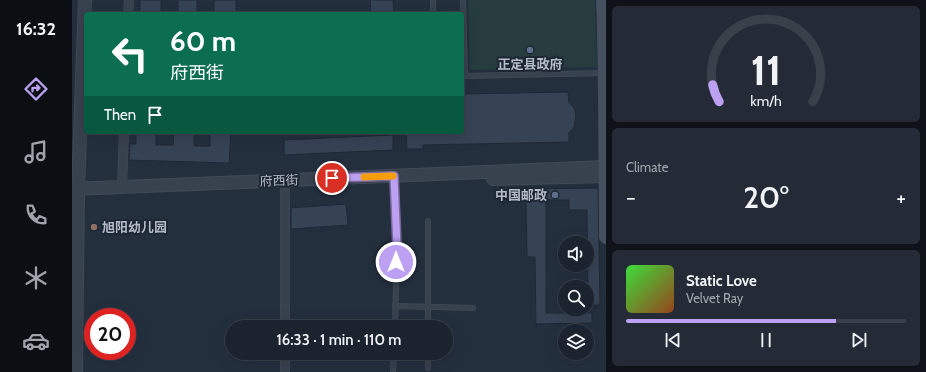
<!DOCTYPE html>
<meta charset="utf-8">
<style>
:root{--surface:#1b232e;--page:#242b36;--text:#f1f3f6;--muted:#a0a4aa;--line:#39404a;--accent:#bca0f2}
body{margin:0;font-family:Cabin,"Noto Sans SC",sans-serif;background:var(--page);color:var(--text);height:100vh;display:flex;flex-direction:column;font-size:15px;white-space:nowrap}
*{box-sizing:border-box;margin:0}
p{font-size:13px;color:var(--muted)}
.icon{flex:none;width:22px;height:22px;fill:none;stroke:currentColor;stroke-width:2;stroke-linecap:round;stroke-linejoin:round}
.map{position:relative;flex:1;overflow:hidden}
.drawer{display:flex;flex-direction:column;gap:6px;padding:6px;background:#0f1319;width:320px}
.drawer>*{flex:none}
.hud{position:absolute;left:12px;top:12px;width:380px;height:122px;border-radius:4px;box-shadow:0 4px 16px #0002,0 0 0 1px var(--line);background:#0b6e4f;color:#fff;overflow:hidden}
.buttons{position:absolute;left:486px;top:236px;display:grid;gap:8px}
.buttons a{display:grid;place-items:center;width:36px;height:36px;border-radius:50%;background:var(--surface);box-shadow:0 4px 16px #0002,0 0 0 1px var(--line);font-size:20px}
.speed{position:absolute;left:12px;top:308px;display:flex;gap:8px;font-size:20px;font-weight:700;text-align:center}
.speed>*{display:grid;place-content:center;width:52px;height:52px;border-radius:50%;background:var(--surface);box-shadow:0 4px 16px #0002,0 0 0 1px var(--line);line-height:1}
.speed .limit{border:6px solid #d22;background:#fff;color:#111}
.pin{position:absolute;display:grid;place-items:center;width:34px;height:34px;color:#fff;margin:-17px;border:2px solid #fff;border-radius:50%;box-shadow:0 1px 4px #0007}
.me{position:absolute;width:44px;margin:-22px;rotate:0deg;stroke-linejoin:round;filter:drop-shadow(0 0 3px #0008)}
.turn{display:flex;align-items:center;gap:14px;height:84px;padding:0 20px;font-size:18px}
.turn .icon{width:52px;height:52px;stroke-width:2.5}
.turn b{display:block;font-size:28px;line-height:34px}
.then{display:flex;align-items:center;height:38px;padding:0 20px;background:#0003;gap:8px;font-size:15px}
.big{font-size:30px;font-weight:600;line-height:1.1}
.drawer .card{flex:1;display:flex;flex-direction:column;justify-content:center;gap:6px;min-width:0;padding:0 14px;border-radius:6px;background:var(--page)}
.drawer .dial{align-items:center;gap:0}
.dial svg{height:104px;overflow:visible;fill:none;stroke:var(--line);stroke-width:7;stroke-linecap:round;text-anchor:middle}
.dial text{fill:var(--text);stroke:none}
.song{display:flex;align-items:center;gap:12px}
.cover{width:48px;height:48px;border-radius:6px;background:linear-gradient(135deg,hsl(120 70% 55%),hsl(20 70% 35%))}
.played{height:4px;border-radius:2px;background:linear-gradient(90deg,var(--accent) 75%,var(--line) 75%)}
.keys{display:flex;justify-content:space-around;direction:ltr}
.heat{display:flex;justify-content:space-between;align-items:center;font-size:22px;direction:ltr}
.trip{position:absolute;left:153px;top:320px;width:228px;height:40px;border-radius:20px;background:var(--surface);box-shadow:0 4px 16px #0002,0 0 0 1px var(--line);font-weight:600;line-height:40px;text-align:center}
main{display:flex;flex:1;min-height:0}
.menu{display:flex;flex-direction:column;width:72px;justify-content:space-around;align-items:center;background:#0b0e12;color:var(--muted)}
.menu .icon{width:28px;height:28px}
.menu .on{color:var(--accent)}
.menu b{font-size:18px;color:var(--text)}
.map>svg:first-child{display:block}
.green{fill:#263c3f}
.building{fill:#364354;stroke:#1f2835}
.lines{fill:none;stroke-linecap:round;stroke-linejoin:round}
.service-casing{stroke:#414a57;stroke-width:6}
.minor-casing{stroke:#414a57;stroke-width:10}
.tertiary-casing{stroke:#414a57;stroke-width:14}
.secondary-casing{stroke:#414a57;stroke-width:14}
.service{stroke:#38414e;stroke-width:4.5}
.minor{stroke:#38414e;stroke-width:9}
.tertiary{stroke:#38414e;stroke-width:12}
.secondary{stroke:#465061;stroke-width:13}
.route-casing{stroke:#7a689d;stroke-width:10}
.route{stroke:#bca0f2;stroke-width:7}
.slow{stroke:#f59e0b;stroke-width:7}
.service-dot{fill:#5c6f8a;stroke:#1d2633;stroke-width:1.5}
.education-dot{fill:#8d6e63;stroke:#1d2633;stroke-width:1.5}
.labels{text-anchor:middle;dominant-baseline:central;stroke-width:4;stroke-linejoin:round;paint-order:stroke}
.poi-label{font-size:13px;font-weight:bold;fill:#b4bcc9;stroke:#1d2633}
.street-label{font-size:13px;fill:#b4bcc9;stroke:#1d2633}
</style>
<main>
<nav class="menu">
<b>16:32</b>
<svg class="icon on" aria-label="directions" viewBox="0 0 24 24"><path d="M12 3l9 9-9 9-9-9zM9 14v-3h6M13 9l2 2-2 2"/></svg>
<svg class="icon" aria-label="music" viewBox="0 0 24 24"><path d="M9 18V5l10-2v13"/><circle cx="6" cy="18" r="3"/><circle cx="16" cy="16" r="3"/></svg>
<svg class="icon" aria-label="phone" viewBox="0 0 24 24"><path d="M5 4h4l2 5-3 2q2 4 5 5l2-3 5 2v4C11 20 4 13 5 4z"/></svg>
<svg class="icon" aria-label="climate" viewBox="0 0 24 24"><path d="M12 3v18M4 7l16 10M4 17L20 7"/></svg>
<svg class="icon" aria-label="car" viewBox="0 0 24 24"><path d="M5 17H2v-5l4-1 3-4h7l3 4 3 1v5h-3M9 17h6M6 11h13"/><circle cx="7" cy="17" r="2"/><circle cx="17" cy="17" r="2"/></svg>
</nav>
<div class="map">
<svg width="534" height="372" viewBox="0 0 534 372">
<rect width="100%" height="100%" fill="#242f3e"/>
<path class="green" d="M 396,0 L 523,0 L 525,67 L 398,70 Z"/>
<path class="building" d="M 68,0 L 89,0 L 89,14 L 68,14 Z
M 106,0 L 125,0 L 125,14 L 106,14 Z
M 142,0 L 164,0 L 164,14 L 142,14 Z
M 298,0 L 321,0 L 322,14 L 299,14 Z
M 496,92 L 497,103 L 501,106 L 503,111 L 504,116 L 502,127 L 497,133 L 497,142 L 351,145 L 351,149 L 335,149 L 334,132 L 390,132 L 390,94 Z
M 64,132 L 84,132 L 84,145 L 101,145 L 102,132 L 122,132 L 122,146 L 138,146 L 138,132 L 159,132 L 157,163 L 57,160 L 58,144 L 64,144 Z
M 321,135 L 321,150 L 212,155 L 212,140 Z
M 526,188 L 528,305 L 516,305 L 515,210 L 497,210 L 497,200 L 474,200 L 474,313 L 520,313 L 520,323 L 464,324 L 463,257 L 455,257 L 454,200 L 453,200 L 453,189 Z
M 274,204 L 276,225 L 219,229 L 219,208 Z"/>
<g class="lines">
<defs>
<path id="service" d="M 361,0 L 361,14
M 391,0 L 393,76 L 532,73
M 322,177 L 325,247 L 323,327
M 323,306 L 401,308
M 356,327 L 356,221
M 356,368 L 356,353
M 321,372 L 322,353"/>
<path id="minor" d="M 56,14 L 57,0
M 50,187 L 52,132
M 213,327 L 213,180
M 213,372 L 213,353"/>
<path id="tertiary" d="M 421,179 L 534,176
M 0,189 L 534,167
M 4,372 L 6,189 L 13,0"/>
<path id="secondary" d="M 531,0 C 534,79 533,158 534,237"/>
</defs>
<use href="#service" class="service-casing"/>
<use href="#minor" class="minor-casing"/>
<use href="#tertiary" class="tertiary-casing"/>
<use href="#secondary" class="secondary-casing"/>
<use href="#service" class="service"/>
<use href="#minor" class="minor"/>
<use href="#tertiary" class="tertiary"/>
<use href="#secondary" class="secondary"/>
</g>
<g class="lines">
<defs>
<path id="route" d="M 260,178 L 322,176 L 325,247 L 324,262"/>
</defs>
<use href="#route" class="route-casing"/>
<use href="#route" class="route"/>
<path class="slow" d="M 292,177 L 321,176"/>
</g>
<g class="service-dot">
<circle cx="458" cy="50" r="4"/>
<circle cx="483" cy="195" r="4"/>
</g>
<circle class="education-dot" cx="22" cy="227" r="4"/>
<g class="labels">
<g class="poi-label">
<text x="458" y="64">正定县政府</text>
<text x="475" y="195" text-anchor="end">中国邮政</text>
<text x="30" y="227" text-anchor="start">旭阳幼儿园</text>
</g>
<g class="street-label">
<text transform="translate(207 180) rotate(-2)">府西街</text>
</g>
</g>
</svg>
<div class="buttons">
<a><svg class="icon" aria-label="sound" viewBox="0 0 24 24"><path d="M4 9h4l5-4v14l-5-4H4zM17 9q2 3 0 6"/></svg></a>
<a><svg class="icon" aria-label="search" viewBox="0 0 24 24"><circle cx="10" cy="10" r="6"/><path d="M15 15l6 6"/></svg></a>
<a><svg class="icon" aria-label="layers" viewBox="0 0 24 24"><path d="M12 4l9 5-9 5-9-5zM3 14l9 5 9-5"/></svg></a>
</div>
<div class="speed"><div class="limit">20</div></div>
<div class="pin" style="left:260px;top:178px;background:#d93025"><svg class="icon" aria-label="arrive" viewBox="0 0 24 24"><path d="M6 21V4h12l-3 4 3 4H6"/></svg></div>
<svg class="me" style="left:324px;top:262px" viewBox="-20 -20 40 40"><circle r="17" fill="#bca0f2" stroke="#fff" stroke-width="3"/><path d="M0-11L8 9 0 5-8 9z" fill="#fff"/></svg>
<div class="trip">16:33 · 1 min · 110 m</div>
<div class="hud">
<div class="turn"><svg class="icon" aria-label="left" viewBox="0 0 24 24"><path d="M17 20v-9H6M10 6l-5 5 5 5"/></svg><div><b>60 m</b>府西街</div></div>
<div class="then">Then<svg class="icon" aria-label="arrive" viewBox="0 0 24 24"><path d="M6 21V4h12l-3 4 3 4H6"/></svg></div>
</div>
</div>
<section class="drawer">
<div class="card dial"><svg viewBox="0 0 100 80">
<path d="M14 69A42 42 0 1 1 86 69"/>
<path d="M14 69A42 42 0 0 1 9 56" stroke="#bca0f2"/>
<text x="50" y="56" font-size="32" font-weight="700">11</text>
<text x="50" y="72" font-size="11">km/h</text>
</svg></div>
<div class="card"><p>Climate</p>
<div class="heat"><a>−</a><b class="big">20°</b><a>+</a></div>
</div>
<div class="card">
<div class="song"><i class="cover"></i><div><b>Static Love</b><p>Velvet Ray</p></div></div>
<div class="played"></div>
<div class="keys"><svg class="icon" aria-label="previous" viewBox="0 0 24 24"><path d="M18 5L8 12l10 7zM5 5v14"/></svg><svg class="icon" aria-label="pause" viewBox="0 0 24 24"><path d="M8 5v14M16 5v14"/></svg><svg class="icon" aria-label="next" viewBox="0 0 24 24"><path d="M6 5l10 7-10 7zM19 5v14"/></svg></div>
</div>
</section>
</main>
